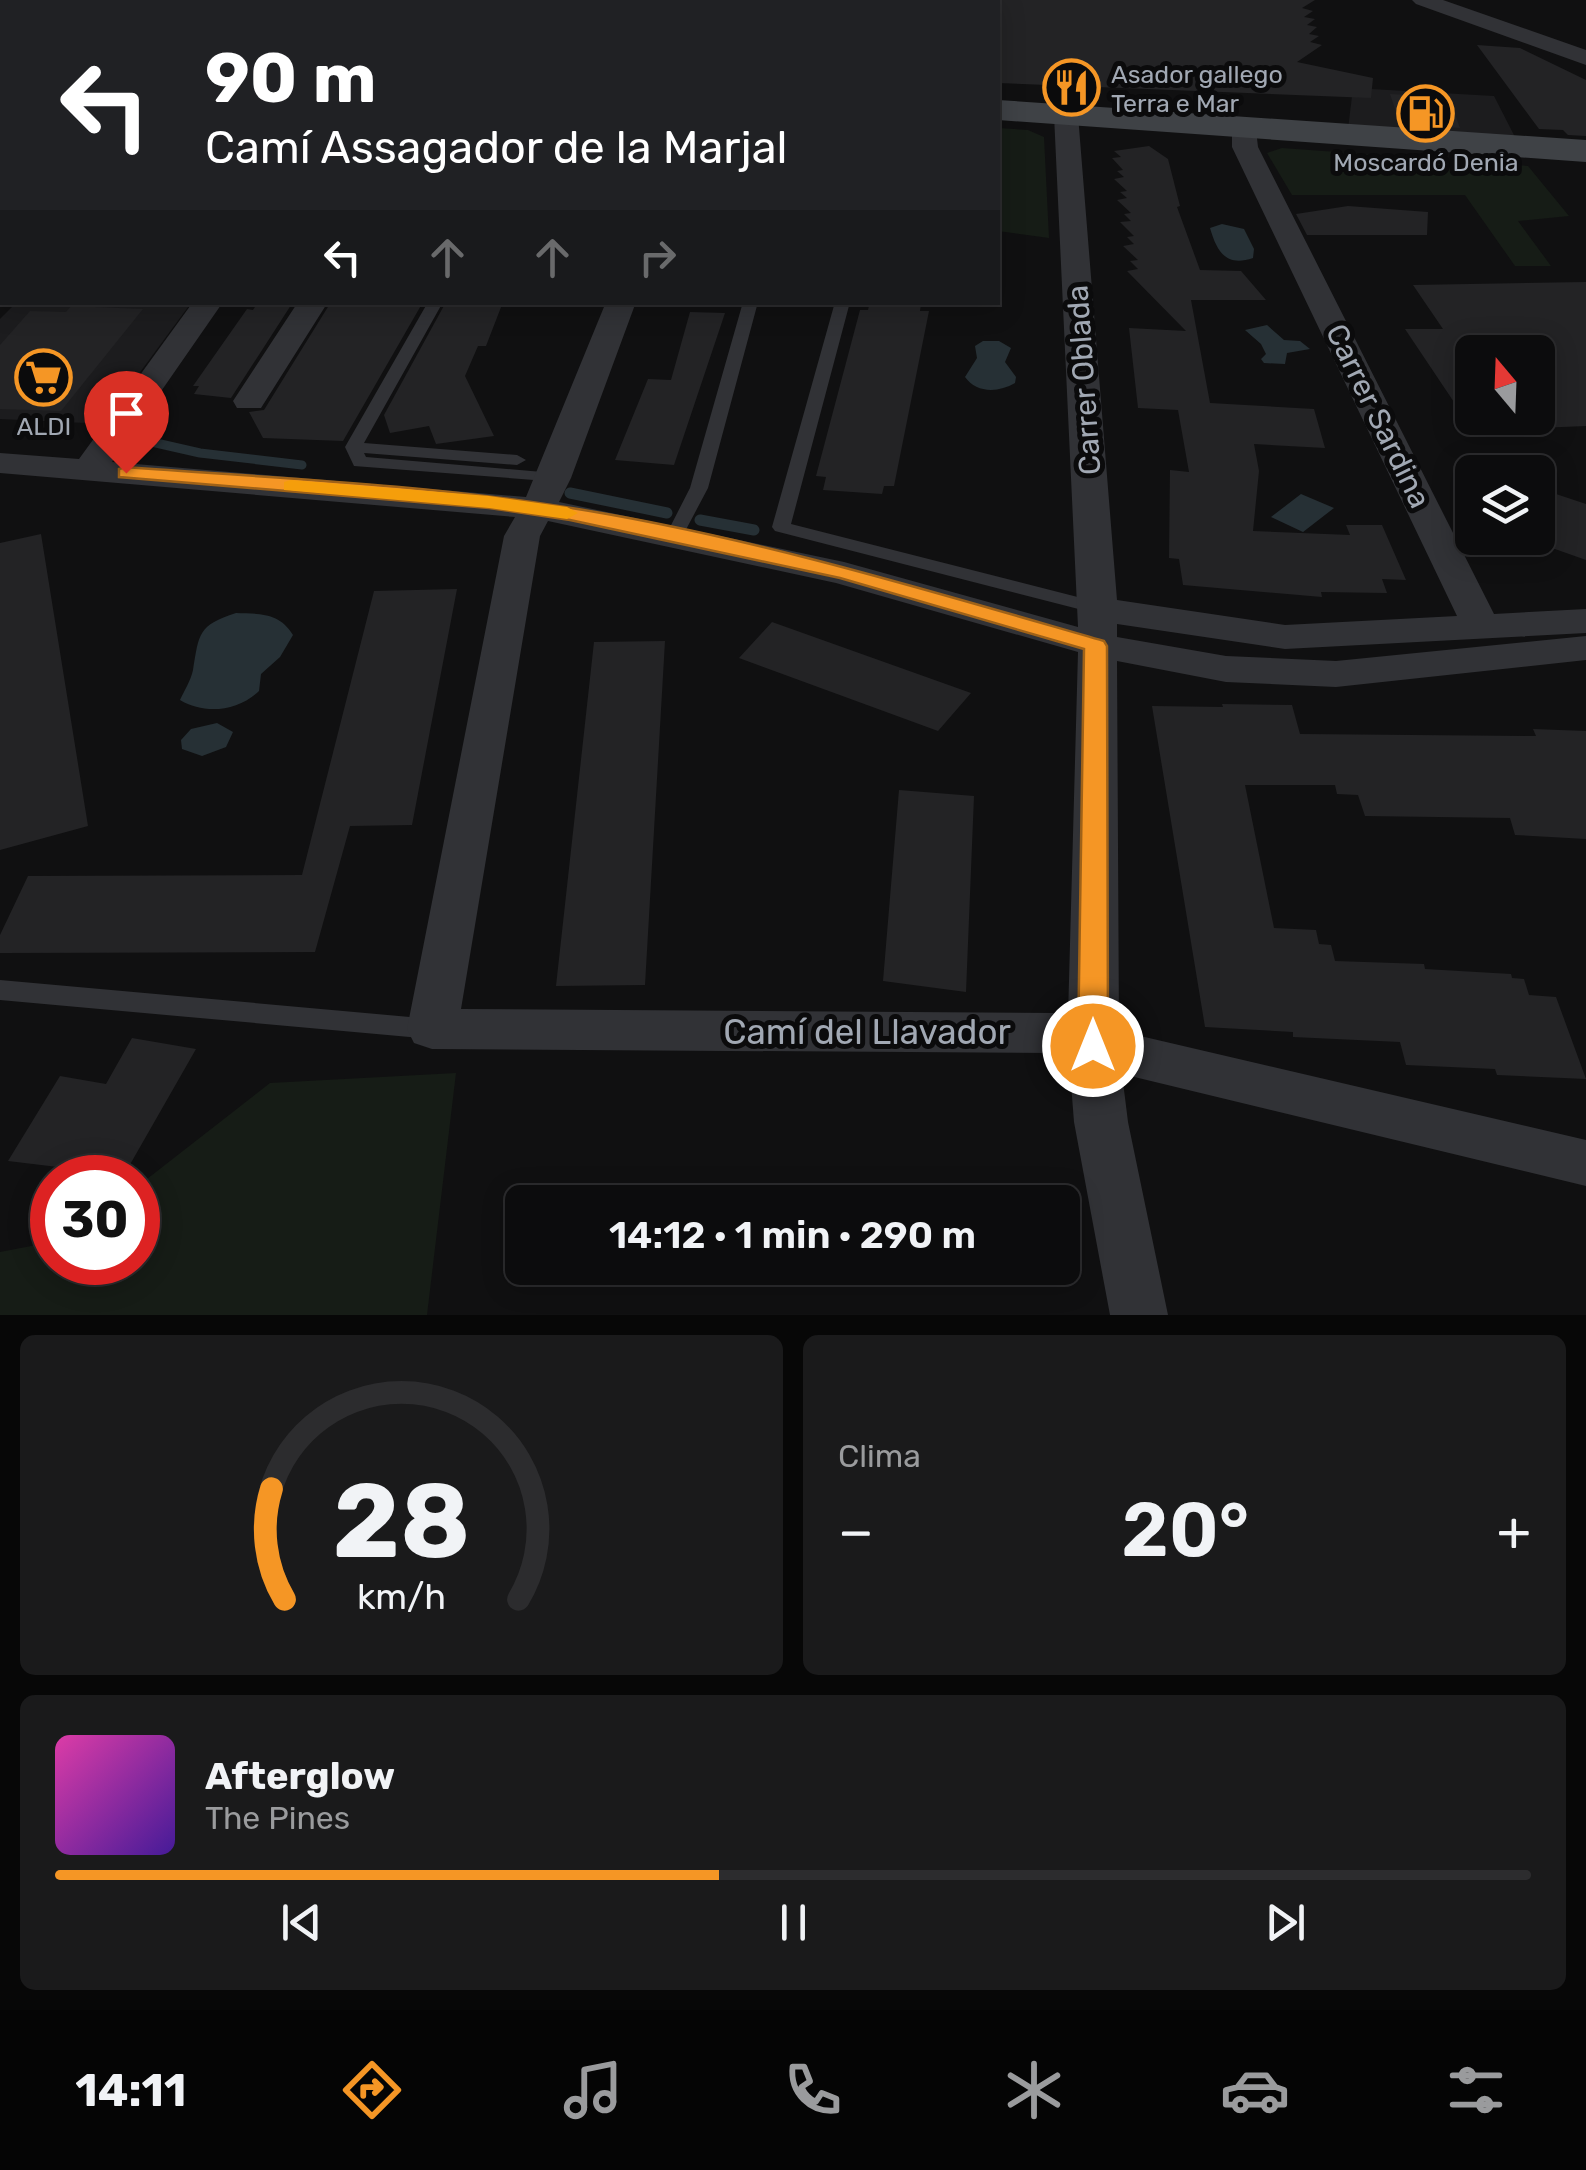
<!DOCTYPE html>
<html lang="es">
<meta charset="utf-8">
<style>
:root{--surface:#0c0c0d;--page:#1a1a1b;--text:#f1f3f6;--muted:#9a9b9d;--line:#2c2c2e;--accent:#f59625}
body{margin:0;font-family:Rubik,sans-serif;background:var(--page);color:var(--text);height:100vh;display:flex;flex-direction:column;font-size:38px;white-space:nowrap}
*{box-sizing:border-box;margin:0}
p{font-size:32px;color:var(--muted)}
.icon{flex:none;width:55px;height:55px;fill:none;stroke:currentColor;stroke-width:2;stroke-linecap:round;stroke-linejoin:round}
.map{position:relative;height:1315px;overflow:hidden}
.sheet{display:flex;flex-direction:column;gap:20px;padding:20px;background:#070707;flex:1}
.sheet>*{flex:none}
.hud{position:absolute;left:0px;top:0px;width:1000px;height:305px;box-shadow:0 5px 25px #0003,0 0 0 2px var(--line);background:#202124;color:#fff;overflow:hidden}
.needle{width:65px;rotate:341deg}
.controls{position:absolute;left:1455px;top:335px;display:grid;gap:20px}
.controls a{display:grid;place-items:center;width:100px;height:100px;border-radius:15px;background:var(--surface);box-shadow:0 5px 25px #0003,0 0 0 2px var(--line);font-size:50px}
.speed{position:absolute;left:30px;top:1155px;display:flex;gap:20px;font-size:50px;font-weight:700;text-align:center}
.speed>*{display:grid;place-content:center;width:130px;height:130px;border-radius:50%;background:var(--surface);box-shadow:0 5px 25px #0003,0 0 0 2px var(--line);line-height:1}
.speed .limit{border:15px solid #d22;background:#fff;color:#111}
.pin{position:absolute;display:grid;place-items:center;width:85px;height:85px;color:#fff;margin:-102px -42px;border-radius:50% 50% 50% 0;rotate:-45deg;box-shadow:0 0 10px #0007}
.pin .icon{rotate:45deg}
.me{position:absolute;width:110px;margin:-55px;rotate:0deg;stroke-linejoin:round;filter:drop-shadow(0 0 8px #0008)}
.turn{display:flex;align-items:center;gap:35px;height:210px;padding:0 40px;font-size:45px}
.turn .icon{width:130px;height:130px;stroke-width:2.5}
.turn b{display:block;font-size:70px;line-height:85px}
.lanes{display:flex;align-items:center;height:95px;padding:0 40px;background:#0003;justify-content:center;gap:50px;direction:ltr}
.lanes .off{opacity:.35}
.big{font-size:75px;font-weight:600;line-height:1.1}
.sheet .tile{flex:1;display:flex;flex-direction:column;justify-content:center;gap:15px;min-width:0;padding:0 35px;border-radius:15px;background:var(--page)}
.sheet .dial{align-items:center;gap:0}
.dial svg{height:260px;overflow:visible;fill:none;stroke:var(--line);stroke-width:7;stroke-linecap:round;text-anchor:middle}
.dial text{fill:var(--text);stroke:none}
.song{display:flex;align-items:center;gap:30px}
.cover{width:120px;height:120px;border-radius:15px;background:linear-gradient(135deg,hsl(320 70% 55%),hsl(260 70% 35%))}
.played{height:10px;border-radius:5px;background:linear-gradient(90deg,var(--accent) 45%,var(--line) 45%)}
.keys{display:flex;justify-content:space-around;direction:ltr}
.heat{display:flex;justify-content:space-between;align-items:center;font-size:55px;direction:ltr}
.sheet .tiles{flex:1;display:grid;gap:20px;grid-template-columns:1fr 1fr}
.tile:last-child{grid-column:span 2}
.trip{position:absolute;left:505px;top:1185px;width:575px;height:100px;border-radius:15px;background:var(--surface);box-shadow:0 5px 25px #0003,0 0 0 2px var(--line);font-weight:600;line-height:100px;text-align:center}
.tabs{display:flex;height:160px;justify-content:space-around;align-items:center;background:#050505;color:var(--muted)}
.tabs .icon{width:70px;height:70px}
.tabs .current{color:var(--accent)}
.tabs b{font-size:45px;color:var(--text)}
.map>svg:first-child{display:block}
.built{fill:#1c1c1e}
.green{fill:#161c16}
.water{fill:#263035}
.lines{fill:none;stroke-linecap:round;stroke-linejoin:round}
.stream-far2{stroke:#263035;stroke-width:6}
.stream-far1{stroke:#263035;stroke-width:9}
.stream{stroke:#263035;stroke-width:11}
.building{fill:#232325}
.lane{fill:#313236;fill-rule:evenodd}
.street{fill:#313236;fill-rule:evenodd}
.secondary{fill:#3f4246;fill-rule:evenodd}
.route{fill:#f59625;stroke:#9f6218;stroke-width:2.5}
.slow{fill:#f59e0b}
.labels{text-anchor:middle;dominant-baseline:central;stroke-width:10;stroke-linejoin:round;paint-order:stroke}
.far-poi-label{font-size:25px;fill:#a1a8b3;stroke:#0b0b0c}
.street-label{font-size:30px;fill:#a1a8b3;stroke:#0b0b0c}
.near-street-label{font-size:35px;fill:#a1a8b3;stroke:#0b0b0c}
</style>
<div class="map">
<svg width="1586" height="1315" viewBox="0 0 1586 1315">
<rect width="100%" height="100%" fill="#101011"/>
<path class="built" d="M 1353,88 L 1494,96 L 1516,139 L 1348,129 Z
M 16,303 L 191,303 L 110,413 L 86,423 L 0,419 L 0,319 Z"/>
<path class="green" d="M 998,128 L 1028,130 L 1044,137 L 1049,238 L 998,231 Z
M 1282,148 L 1528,166 L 1569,216 L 1518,221 L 1551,266 L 1515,266 L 1465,195 L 1292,195 L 1267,153 Z
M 456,1073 L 427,1315 L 0,1315 L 0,1252 L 52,1242 L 52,1262 L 138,1262 L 138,1186 L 270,1083 Z"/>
<path class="water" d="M 1222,224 L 1244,229 L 1254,249 L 1253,258 C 1226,267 1217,252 1210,228 Z
M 1267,325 L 1284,340 L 1300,341 L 1310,349 L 1287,353 L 1285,364 L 1264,363 L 1261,359 L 1266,354 L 1261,344 L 1245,330 Z
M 999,341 L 1011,348 L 1005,362 L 1016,377 L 1015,383 C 998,393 976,393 965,377 L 977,358 L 975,346 L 983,341 Z
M 1301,494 L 1334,508 L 1303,532 L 1271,517 Z
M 236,613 C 260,614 279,612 293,635 L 280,657 L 261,674 L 259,691 C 238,711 205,715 180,700 C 184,691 191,680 193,670 C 199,634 198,625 236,613 Z
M 217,723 L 233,732 L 226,747 L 202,756 L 182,749 L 181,740 L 191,729 Z"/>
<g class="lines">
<path class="stream-far2" d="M 41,2 L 46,0"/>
<path class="stream-far1" d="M 134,438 L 200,453 L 302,465
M 570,493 L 575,494"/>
<path class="stream" d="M 570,493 L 667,513
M 700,520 L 754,530"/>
</g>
<path class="building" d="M 998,0 L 1315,0 L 1302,8 L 1313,11 L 1304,17 L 1315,19 L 1307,25 L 1317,27 L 1309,34 L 1319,36 L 1310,42 L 1322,45 L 1297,62 L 1373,78 L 1371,98 L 998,83 Z
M 1477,45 L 1520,48 L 1586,80 L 1586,136 L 1568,135 L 1563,130 L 1539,129 Z
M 1390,94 L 1449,97 L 1460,128 L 1400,124 Z
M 1149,146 L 1168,159 L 1180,206 L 1177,207 L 1200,270 L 1241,271 L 1266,300 L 1191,300 L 1210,403 L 1314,409 L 1325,448 L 1254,444 L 1259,471 L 1253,531 L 1350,535 L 1346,525 L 1382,525 L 1406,580 L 1382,579 L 1387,593 L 1321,592 L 1322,597 L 1183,585 L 1179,559 L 1169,558 L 1170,470 L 1189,472 L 1178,410 L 1138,408 L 1129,328 L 1186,331 L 1127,271 L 1138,269 L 1130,261 L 1138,260 L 1123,246 L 1134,244 L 1127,237 L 1134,236 L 1120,222 L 1131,221 L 1124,214 L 1131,213 L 1117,200 L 1127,198 L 1120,192 L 1127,191 L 1114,179 L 1124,177 L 1117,171 L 1123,170 L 1112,158 L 1121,157 L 1114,151 Z
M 1348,206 L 1428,212 L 1427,235 L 1307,235 L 1296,214 Z
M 1586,282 L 1586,426 L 1538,428 L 1538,352 L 1472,352 L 1472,429 L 1405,329 L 1443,329 L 1413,285 Z
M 258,302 L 293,302 L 231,398 L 194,394 L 199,386 L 193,386 L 247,309 L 253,310 Z
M 331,302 L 423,302 L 343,441 L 263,438 L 249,412 L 264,410 Z
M 446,302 L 503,302 L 486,346 L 478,346 L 465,376 L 494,436 L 436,444 L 429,426 L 390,433 L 384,415 Z
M 870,302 L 921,304 L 920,311 L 929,311 L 894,486 L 884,486 L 882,494 L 823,490 L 826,477 L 816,476 L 860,310 L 868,310 Z
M 71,306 L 143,309 L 61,411 L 0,409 L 0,345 L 30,311 L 66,312 Z
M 690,312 L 725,313 L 674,465 L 615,460 L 648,379 L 671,380 Z
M 1538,488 L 1586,504 L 1586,560 L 1538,543 Z
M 41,534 L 88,826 L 0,850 L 0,543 Z
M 457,589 L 412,825 L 350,826 L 315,952 L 0,953 L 0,935 L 28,876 L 302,875 L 374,591 Z
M 772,622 L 971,693 L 938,731 L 739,658 Z
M 665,641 L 645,985 L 556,986 L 594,642 Z
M 1222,704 L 1292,705 L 1300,734 L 1536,736 L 1533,729 L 1586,731 L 1586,839 L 1515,835 L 1510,818 L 1365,816 L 1358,795 L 1337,794 L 1335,785 L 1245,785 L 1274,928 L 1316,930 L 1319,944 L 1331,945 L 1335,961 L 1424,964 L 1425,969 L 1511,974 L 1512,978 L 1524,979 L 1529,995 L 1556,997 L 1586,1079 L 1497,1075 L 1495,1069 L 1406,1065 L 1400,1042 L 1293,1037 L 1293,1032 L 1205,1027 L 1152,706 L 1223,707 Z
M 899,790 L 974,796 L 966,992 L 883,981 Z
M 132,1038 L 196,1049 L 124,1175 L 8,1161 L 60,1076 L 106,1084 Z"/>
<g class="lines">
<path class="lane" d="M 428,302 L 443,302 L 364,443 L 517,455 L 526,460 L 517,465 L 364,453 L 366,457 L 554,473 L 560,474 L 563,478 L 560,482 L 354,466 L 345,447 Z
M 743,302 L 758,302 L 708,488 L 681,539 L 669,539 L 666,535 L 690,488 Z
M 835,302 L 850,302 L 791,524 L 1105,604 L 1108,608 L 1105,612 L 1098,614 L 775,531 L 772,527 Z
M 0,980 L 432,1019 L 441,1022 L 445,1029 L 441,1036 L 432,1039 L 0,1000 Z"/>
<path class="street" d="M 1412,0 L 1443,0 L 1586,50 L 1586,65 L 1416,4 Z
M 1066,108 L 1078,115 L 1117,600 L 1285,625 L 1457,616 L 1232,147 L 1232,130 L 1244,123 L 1256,130 L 1258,147 L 1494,614 L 1586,609 L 1586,633 L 1285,649 L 1117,624 L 1117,637 L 1226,656 L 1336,661 L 1586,636 L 1586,660 L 1336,687 L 1226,682 L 1117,661 L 1119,1031 L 1586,1140 L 1586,1186 L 1122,1074 L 1128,1122 L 1168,1315 L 1110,1315 L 1074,1122 L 1069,1058 L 1054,1053 L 432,1049 L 414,1043 L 407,1029 L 504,536 L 515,517 L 0,473 L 0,453 L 79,459 L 193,302 L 223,302 L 112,462 L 526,497 L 606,302 L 636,302 L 571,478 L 559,502 L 844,562 L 1078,627 L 1054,115 ZM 548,521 L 836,583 L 1078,652 L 1068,1017 L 1054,1013 L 461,1009 L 540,536 Z
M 2,183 L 2,201 L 0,202 L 0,184 Z
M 2,264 L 2,284 L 0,285 L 0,265 Z
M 298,302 L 328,302 L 261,408 L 237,408 L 233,401 Z"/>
<path class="secondary" d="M 0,54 L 2,54 L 2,72 L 0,72 Z
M 998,100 L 1586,140 L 1586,162 L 998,120 Z"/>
</g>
<path class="route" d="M 126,467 C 272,478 420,484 565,507 C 746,535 927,590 1104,641 L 1107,646 L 1108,1046 L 1103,1054 L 1093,1057 L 1083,1054 L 1078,1046 L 1084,649 L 840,578 L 570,520 L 489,508 L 119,477 L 119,469 Z"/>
<path class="slow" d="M 291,480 L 489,496 L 567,507 L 578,513 L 567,519 L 489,508 L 284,490 L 284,482 Z"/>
<defs>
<symbol id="restaurant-ring" viewBox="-11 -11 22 22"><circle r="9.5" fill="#0b0b0c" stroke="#f59625" stroke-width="1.5"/><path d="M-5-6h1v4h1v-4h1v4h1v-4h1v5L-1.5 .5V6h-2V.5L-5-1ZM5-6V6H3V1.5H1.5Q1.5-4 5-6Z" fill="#f59625"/></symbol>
<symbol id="fuel-ring" viewBox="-11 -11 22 22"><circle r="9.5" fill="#0b0b0c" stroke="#f59625" stroke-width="1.5"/><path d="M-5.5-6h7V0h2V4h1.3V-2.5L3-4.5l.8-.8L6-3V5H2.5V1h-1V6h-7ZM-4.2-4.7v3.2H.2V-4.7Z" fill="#f59625"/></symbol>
<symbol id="supermarket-ring" viewBox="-11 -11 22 22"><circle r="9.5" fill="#0b0b0c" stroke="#f59625" stroke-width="1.5"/><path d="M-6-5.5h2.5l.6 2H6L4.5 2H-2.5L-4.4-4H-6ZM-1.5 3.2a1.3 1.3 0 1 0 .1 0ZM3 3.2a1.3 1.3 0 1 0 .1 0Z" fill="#f59625"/></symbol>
</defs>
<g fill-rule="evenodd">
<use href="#restaurant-ring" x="1040" y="56" width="63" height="63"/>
<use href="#fuel-ring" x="1394" y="82" width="63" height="63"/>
<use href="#supermarket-ring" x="12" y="346" width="63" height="63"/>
</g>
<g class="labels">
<g class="far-poi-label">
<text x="1111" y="74" text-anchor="start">Asador gallego<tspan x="1111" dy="29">Terra e Mar</tspan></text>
<text x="1426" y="162">Moscardó Denia</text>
<text x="44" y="426">ALDI</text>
</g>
<g class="street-label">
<text transform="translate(1084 380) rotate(-94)">Carrer Oblada</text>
<text transform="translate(1378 416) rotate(64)">Carrer Sardina</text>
</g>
<g class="near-street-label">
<text x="867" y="1032">Camí del Llavador</text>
</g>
</g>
</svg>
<div class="controls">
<a><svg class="needle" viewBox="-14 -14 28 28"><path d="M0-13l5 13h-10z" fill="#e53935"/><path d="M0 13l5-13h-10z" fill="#9a9b9d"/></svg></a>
<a><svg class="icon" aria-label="layers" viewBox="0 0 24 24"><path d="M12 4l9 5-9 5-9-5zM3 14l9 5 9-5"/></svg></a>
</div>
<div class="speed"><div class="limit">30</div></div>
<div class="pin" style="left:126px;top:473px;background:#d93025"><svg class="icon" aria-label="arrive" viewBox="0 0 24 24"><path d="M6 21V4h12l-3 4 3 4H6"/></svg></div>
<svg class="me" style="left:1093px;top:1046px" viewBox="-20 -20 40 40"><circle r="17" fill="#f59625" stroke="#fff" stroke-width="3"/><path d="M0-11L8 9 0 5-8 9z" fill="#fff"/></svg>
<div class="trip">14:12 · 1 min · 290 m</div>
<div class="hud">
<div class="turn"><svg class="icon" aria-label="left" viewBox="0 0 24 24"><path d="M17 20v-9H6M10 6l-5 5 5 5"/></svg><div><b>90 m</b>Camí Assagador de la Marjal</div></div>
<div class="lanes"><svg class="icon" aria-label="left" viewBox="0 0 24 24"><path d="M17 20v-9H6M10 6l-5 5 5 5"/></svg><svg class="icon off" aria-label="ahead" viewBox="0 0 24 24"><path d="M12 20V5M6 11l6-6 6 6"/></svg><svg class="icon off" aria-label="ahead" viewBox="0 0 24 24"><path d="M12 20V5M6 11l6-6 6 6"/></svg><svg class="icon off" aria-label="right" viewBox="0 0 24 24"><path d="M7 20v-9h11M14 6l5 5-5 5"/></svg></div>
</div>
</div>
<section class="sheet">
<div class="tiles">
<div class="tile dial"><svg viewBox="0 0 100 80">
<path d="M14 69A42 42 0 1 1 86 69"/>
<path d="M14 69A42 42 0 0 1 10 35" stroke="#f59625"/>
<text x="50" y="56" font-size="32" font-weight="700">28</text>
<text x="50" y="72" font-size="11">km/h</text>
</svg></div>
<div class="tile"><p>Clima</p>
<div class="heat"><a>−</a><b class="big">20°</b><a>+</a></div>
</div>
<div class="tile">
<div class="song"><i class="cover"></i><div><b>Afterglow</b><p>The Pines</p></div></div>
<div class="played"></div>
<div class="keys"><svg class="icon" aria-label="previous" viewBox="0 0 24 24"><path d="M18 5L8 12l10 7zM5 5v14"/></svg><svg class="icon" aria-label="pause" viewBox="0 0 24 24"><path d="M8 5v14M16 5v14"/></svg><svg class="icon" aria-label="next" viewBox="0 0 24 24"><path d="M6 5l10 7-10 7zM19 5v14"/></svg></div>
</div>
</div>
</section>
<nav class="tabs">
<b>14:11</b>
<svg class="icon current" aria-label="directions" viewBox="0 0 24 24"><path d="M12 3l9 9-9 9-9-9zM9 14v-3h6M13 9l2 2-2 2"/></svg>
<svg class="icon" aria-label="music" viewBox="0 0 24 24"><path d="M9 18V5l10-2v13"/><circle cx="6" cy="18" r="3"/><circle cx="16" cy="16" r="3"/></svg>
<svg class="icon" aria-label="phone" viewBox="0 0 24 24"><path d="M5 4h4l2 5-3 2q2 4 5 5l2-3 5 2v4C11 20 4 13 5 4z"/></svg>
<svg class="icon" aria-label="climate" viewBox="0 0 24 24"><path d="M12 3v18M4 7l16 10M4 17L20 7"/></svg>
<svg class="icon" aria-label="car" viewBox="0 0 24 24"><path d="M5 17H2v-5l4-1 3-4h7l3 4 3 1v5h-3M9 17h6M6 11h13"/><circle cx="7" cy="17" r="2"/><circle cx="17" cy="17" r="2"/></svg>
<svg class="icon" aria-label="filters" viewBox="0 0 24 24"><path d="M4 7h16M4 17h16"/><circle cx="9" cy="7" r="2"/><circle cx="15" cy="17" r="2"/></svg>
</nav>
